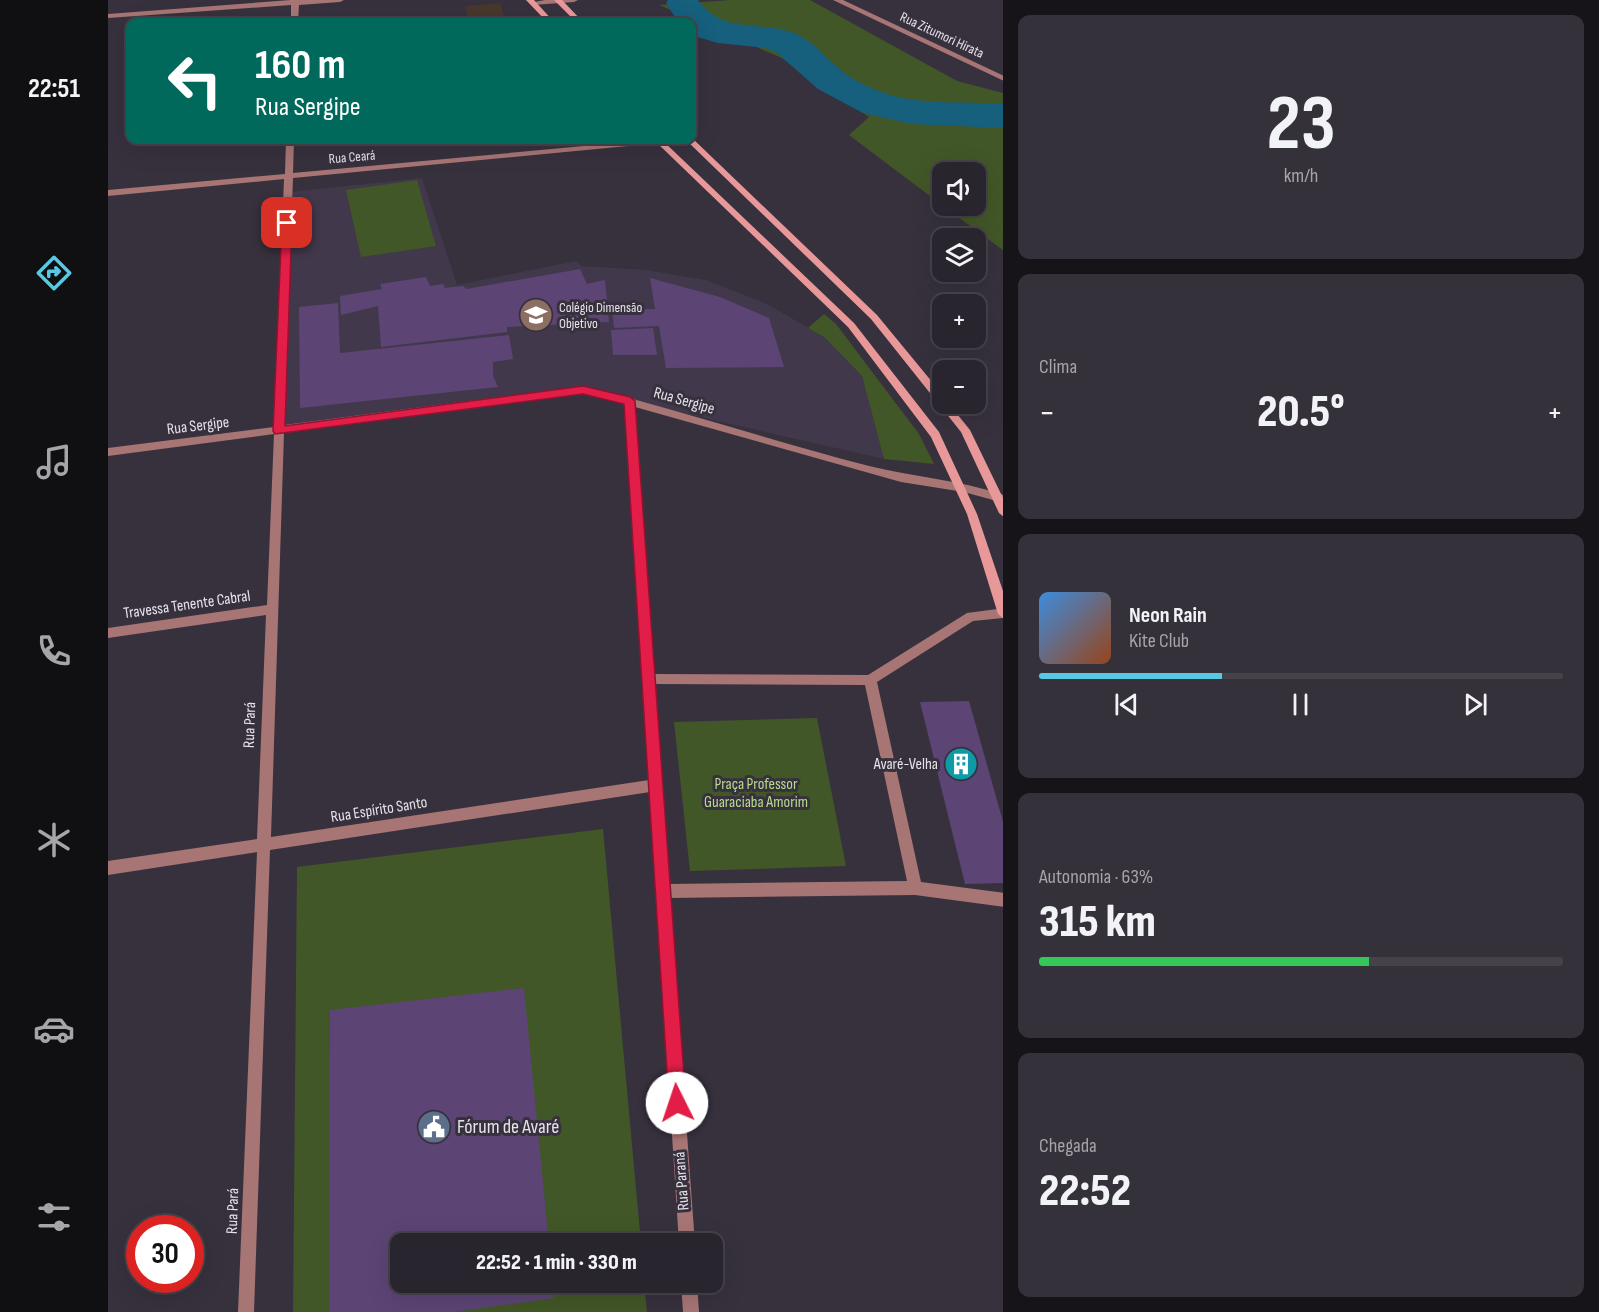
<!DOCTYPE html>
<html lang="pt">
<meta charset="utf-8">
<style>
:root{--surface:#29252e;--page:#35313a;--text:#f1f3f6;--muted:#a5a5aa;--line:#45424a;--accent:#58c9e3}
body{margin:0;font-family:"Sofia Sans Condensed",sans-serif;background:var(--page);color:var(--text);height:100vh;display:flex;flex-direction:column;font-size:22px;white-space:nowrap}
*{box-sizing:border-box;margin:0}
p{font-size:20px;color:var(--muted)}
.icon{flex:none;width:33px;height:33px;fill:none;stroke:currentColor;stroke-width:2;stroke-linecap:round;stroke-linejoin:round}
.map{position:relative;flex:1;overflow:hidden}
.drawer{display:flex;flex-direction:column;gap:15px;padding:15px;background:#171419;width:596px}
.drawer>*{flex:none}
.top-card{position:absolute;left:18px;top:18px;width:570px;height:126px;border-radius:12px;box-shadow:0 6px 24px #0002,0 0 0 2px var(--line);background:#00695c;color:#fff;overflow:hidden}
.fabs{position:absolute;left:824px;top:162px;display:grid;gap:12px}
.fabs a{display:grid;place-items:center;width:54px;height:54px;border-radius:12px;background:var(--surface);box-shadow:0 6px 24px #0002,0 0 0 2px var(--line);font-size:30px}
.speed{position:absolute;left:18px;top:1215px;display:flex;gap:12px;font-size:30px;font-weight:700;text-align:center}
.speed>*{display:grid;place-content:center;width:78px;height:78px;border-radius:50%;background:var(--surface);box-shadow:0 6px 24px #0002,0 0 0 2px var(--line);line-height:1}
.speed .limit{border:9px solid #d22;background:#fff;color:#111}
.pin{position:absolute;display:grid;place-items:center;width:51px;height:51px;color:#fff;margin:-26px;border-radius:12px;box-shadow:0 3px 9px #0006}
.me{position:absolute;width:66px;margin:-33px;rotate:356deg;stroke-linejoin:round;filter:drop-shadow(0 0 4px #0008)}
.turn{display:flex;align-items:center;gap:21px;height:126px;padding:0 30px;font-size:27px}
.turn .icon{width:78px;height:78px;stroke-width:2.5}
.turn b{display:block;font-size:42px;line-height:51px}
.big{font-size:45px;font-weight:800;line-height:1.1}
.drawer .widget{flex:1;display:flex;flex-direction:column;justify-content:center;gap:9px;min-width:0;padding:0 21px;border-radius:12px;background:var(--page)}
.drawer .dial{align-items:center;gap:0}
.dial b{font-size:78px;line-height:1}
.song{display:flex;align-items:center;gap:18px}
.cover{width:72px;height:72px;border-radius:9px;background:linear-gradient(135deg,hsl(210 70% 55%),hsl(20 70% 35%))}
.played{height:6px;border-radius:3px;background:linear-gradient(90deg,var(--accent) 35%,var(--line) 35%)}
.keys{display:flex;justify-content:space-around;direction:ltr}
.heat{display:flex;justify-content:space-between;align-items:center;font-size:33px;direction:ltr}
.charge{height:9px;border-radius:4px;background:linear-gradient(90deg,#34c759 63%,var(--line) 0)}
.trip{position:absolute;left:282px;top:1233px;width:333px;height:60px;border-radius:12px;background:var(--surface);box-shadow:0 6px 24px #0002,0 0 0 2px var(--line);font-weight:800;line-height:60px;text-align:center}
main{display:flex;flex:1;min-height:0}
.tabs{display:flex;flex-direction:column;width:108px;justify-content:space-around;align-items:center;background:#100f12;color:var(--muted)}
.tabs .icon{width:42px;height:42px}
.tabs .active{color:var(--accent)}
.tabs b{font-size:27px;color:var(--text)}
.map>svg:first-child{display:block}
.commercial{fill:#48372d}
.built{fill:#41384b}
.green{fill:#425727}
.lines{fill:none;stroke-linecap:round;stroke-linejoin:round}
.river{fill:#165f7d;fill-rule:evenodd}
.building{fill:#5c4475}
.minor{fill:#a87575;fill-rule:evenodd}
.secondary{fill:#e99899;fill-rule:evenodd}
.route{fill:#e11d48;stroke:#92132f;stroke-width:1.5}
.labels{text-anchor:middle;dominant-baseline:central;stroke-width:6;stroke-linejoin:round;paint-order:stroke}
.far-street-label{font-size:14px;fill:#e6e2ea;stroke:#37313e}
.far-poi-label{font-size:14px;fill:#e6e2ea;stroke:#37313e;text-anchor:start}
.street-label{font-size:16px;fill:#e6e2ea;stroke:#37313e}
.poi-label{font-size:16px;fill:#e6e2ea;stroke:#37313e;text-anchor:end}
.park-label{font-size:16px;fill:#b7dc8c;stroke:#37313e}
.near-poi-label{font-size:20px;fill:#e6e2ea;stroke:#37313e;text-anchor:start}
</style>
<main>
<nav class="tabs">
<b>22:51</b>
<svg class="icon active" aria-label="directions" viewBox="0 0 24 24"><path d="M12 3l9 9-9 9-9-9zM9 14v-3h6M13 9l2 2-2 2"/></svg>
<svg class="icon" aria-label="music" viewBox="0 0 24 24"><path d="M9 18V5l10-2v13"/><circle cx="6" cy="18" r="3"/><circle cx="16" cy="16" r="3"/></svg>
<svg class="icon" aria-label="phone" viewBox="0 0 24 24"><path d="M5 4h4l2 5-3 2q2 4 5 5l2-3 5 2v4C11 20 4 13 5 4z"/></svg>
<svg class="icon" aria-label="climate" viewBox="0 0 24 24"><path d="M12 3v18M4 7l16 10M4 17L20 7"/></svg>
<svg class="icon" aria-label="car" viewBox="0 0 24 24"><path d="M5 17H2v-5l4-1 3-4h7l3 4 3 1v5h-3M9 17h6M6 11h13"/><circle cx="7" cy="17" r="2"/><circle cx="17" cy="17" r="2"/></svg>
<svg class="icon" aria-label="filters" viewBox="0 0 24 24"><path d="M4 7h16M4 17h16"/><circle cx="9" cy="7" r="2"/><circle cx="15" cy="17" r="2"/></svg>
</nav>
<div class="map">
<svg width="896" height="1312" viewBox="0 0 896 1312">
<rect width="100%" height="100%" fill="#37313e"/>
<path class="commercial" d="M 392,3 L 398,22 L 361,22 L 357,6 Z"/>
<path class="built" d="M 314,178 L 349,285 L 468,261 L 473,266 L 538,270 L 597,280 L 657,303 L 716,337 L 754,376 L 776,459 L 474,390 L 173,430 L 182,192 Z"/>
<path class="green" d="M 623,0 L 702,0 L 849,81 L 895,93 L 895,250 L 835,206 L 867,206 L 867,172 L 834,172 L 834,205 L 741,135 L 761,117 L 674,58 L 551,5 Z
M 309,180 L 328,246 L 253,257 L 238,190 Z
M 716,314 L 728,324 L 811,434 L 826,464 L 776,459 L 754,376 L 716,337 L 700,328 Z
M 709,718 L 738,866 L 582,871 L 566,722 Z
M 495,829 L 533,1243 L 292,1244 L 292,1282 L 536,1283 L 539,1312 L 185,1312 L 189,867 Z"/>
<g class="lines">
<path class="river" d="M 560,0 L 590,0 C 615,35 651,20 686,33 C 708,42 723,65 744,78 C 795,109 839,100 896,104 L 896,128 L 804,124 L 755,113 L 710,89 L 668,52 L 658,48 L 610,43 L 586,36 L 584,34 L 584,22 L 570,22 L 558,3 Z"/>
</g>
<path class="building" d="M 472,269 L 479,284 L 497,280 L 501,322 L 399,327 L 399,332 L 273,347 L 270,306 L 233,315 L 232,296 L 274,289 L 272,284 L 318,277 L 322,286 L 335,284 L 337,288 L 355,286 L 358,289 Z
M 542,278 L 612,297 L 661,318 L 676,367 L 558,368 L 551,326 L 506,328 L 504,310 L 547,309 Z
M 230,303 L 232,353 L 401,335 L 405,359 L 385,362 L 385,375 L 390,387 L 192,408 L 191,307 Z
M 545,328 L 549,355 L 505,355 L 503,330 Z
M 861,701 L 896,825 L 896,883 L 857,884 L 812,702 Z
M 416,988 L 441,1244 L 292,1244 L 292,1282 L 445,1282 L 446,1298 L 345,1312 L 221,1312 L 222,1010 Z"/>
<g class="lines">
<path class="minor" d="M 183,0 L 236,0 L 232,2 L 191,5 L 190,22 L 183,22 L 183,5 L 0,18 L 0,14 Z
M 470,0 L 466,2 L 425,5 L 421,3 L 437,0 Z
M 725,0 L 735,0 L 896,76 L 896,81 Z
M 178,140 L 186,140 L 185,173 L 541,140 L 566,140 L 562,142 L 185,178 L 176,425 L 475,386 C 571,410 665,441 761,466 C 806,477 852,480 896,495 L 896,503 L 856,492 L 793,482 L 527,407 L 547,674 L 760,675 L 859,613 L 896,608 L 896,618 L 865,621 L 769,682 L 813,882 L 896,893 L 896,907 L 807,895 L 562,898 L 587,1244 L 571,1244 L 542,792 L 162,850 L 146,1312 L 130,1312 L 149,852 L 0,875 L 0,861 L 149,839 L 158,615 L 0,638 L 0,628 L 159,605 L 166,434 L 0,456 L 0,448 L 166,427 L 176,179 L 0,196 L 0,190 L 177,174 ZM 475,394 L 517,404 L 541,780 L 163,837 L 176,433 ZM 547,684 L 757,685 L 799,881 L 562,884 Z
M 573,1282 L 589,1282 L 591,1312 L 575,1312 Z"/>
<path class="secondary" d="M 418,0 L 426,0 L 446,22 L 439,22 Z
M 446,0 L 454,0 L 475,22 L 468,22 Z
M 584,138 L 769,315 L 834,394 L 834,404 L 841,404 L 862,430 L 896,500 L 896,517 L 891,513 L 853,432 L 763,319 L 578,140 Z
M 546,140 L 554,140 L 746,323 L 831,432 L 869,514 L 896,594 L 896,619 L 890,614 L 859,514 L 823,437 L 740,327 Z"/>
</g>
<path class="route" d="M 179,220 L 184,223 L 177,426 L 475,386 L 522,397 L 527,401 L 578,1103 L 575,1109 L 569,1111 L 563,1109 L 561,1103 L 516,404 L 475,394 L 167,434 L 165,431 L 174,223 Z"/>
<defs>
<symbol id="school-disc" viewBox="-11 -11 22 22"><circle r="9.5" fill="#8d6e63" stroke="#37313e"/><path d="M0-5L7-2L0 1L-7-2ZM-4 1L0 2.5L4 1V4Q0 6-4 4Z" fill="#fff"/></symbol>
<symbol id="building-disc" viewBox="-11 -11 22 22"><circle r="9.5" fill="#0f9aa8" stroke="#37313e"/><path d="M-4-6H4V6H1V3H-1V6H-4ZM-2.5-4.3h1.7v1.8h-1.7ZM.8-4.3h1.7v1.8H.8ZM-2.5-1h1.7V.8h-1.7ZM.8-1h1.7V.8H.8Z" fill="#fff"/></symbol>
<symbol id="civic-disc" viewBox="-11 -11 22 22"><circle r="9.5" fill="#5c6f8a" stroke="#37313e"/><path d="M-.6-6.5H3V-4.5H.6V-3L4-1V1h2V6H-6V1h2V-1L-.6-3ZM-1.2 2.5V6h2.4V2.5Z" fill="#fff"/></symbol>
</defs>
<g fill-rule="evenodd">
<use href="#school-disc" x="409" y="296" width="38" height="38"/>
<use href="#building-disc" x="834" y="745" width="38" height="38"/>
<use href="#civic-disc" x="307" y="1108" width="38" height="38"/>
</g>
<g class="labels">
<g class="far-street-label">
<text transform="translate(834 35) rotate(25)">Rua Zitumori Hirata</text>
<text transform="translate(244 157) rotate(-5)">Rua Ceará</text>
</g>
<g class="far-poi-label">
<text x="451" y="307">Colégio Dimensão<tspan x="451" dy="16">Objetivo</tspan></text>
</g>
<g class="street-label">
<text transform="translate(576 401) rotate(16)">Rua Sergipe</text>
<text transform="translate(90 426) rotate(-7)">Rua Sergipe</text>
<text transform="translate(79 605) rotate(-8)">Travessa Tenente Cabral</text>
<text transform="translate(142 725) rotate(-88)">Rua Pará</text>
<text transform="translate(271 810) rotate(-9)">Rua Espírito Santo</text>
<text transform="translate(574 1181) rotate(-94)">Rua Paraná</text>
<text transform="translate(125 1211) rotate(-88)">Rua Pará</text>
</g>
<g class="poi-label">
<text x="830" y="764">Avaré-Velha</text>
</g>
<g class="park-label">
<text x="648" y="784">Praça Professor<tspan x="648" dy="18">Guaraciaba Amorim</tspan></text>
</g>
<g class="near-poi-label">
<text x="349" y="1127">Fórum de Avaré</text>
</g>
</g>
</svg>
<div class="fabs">
<a><svg class="icon" aria-label="sound" viewBox="0 0 24 24"><path d="M4 9h4l5-4v14l-5-4H4zM17 9q2 3 0 6"/></svg></a>
<a><svg class="icon" aria-label="layers" viewBox="0 0 24 24"><path d="M12 4l9 5-9 5-9-5zM3 14l9 5 9-5"/></svg></a>
<a>+</a>
<a>−</a>
</div>
<div class="speed"><div class="limit">30</div></div>
<div class="pin" style="left:179px;top:223px;background:#d93025"><svg class="icon" aria-label="arrive" viewBox="0 0 24 24"><path d="M6 21V4h12l-3 4 3 4H6"/></svg></div>
<svg class="me" style="left:569px;top:1103px" viewBox="-20 -20 40 40"><circle r="19" fill="#fff"/><path d="M0-13L10 11 0 6-10 11z" fill="#e11d48"/></svg>
<div class="trip">22:52 · 1 min · 330 m</div>
<div class="top-card">
<div class="turn"><svg class="icon" aria-label="left" viewBox="0 0 24 24"><path d="M17 20v-9H6M10 6l-5 5 5 5"/></svg><div><b>160 m</b>Rua Sergipe</div></div>
</div>
</div>
<section class="drawer">
<div class="widget dial"><b>23</b><p>km/h</p></div>
<div class="widget"><p>Clima</p>
<div class="heat"><a>−</a><b class="big">20.5°</b><a>+</a></div>
</div>
<div class="widget">
<div class="song"><i class="cover"></i><div><b>Neon Rain</b><p>Kite Club</p></div></div>
<div class="played"></div>
<div class="keys"><svg class="icon" aria-label="previous" viewBox="0 0 24 24"><path d="M18 5L8 12l10 7zM5 5v14"/></svg><svg class="icon" aria-label="pause" viewBox="0 0 24 24"><path d="M8 5v14M16 5v14"/></svg><svg class="icon" aria-label="next" viewBox="0 0 24 24"><path d="M6 5l10 7-10 7zM19 5v14"/></svg></div>
</div>
<div class="widget"><p>Autonomia · 63%</p><b class="big">315 km</b><div class="charge"></div></div>
<div class="widget"><p>Chegada</p><b class="big">22:52</b></div>
</section>
</main>
